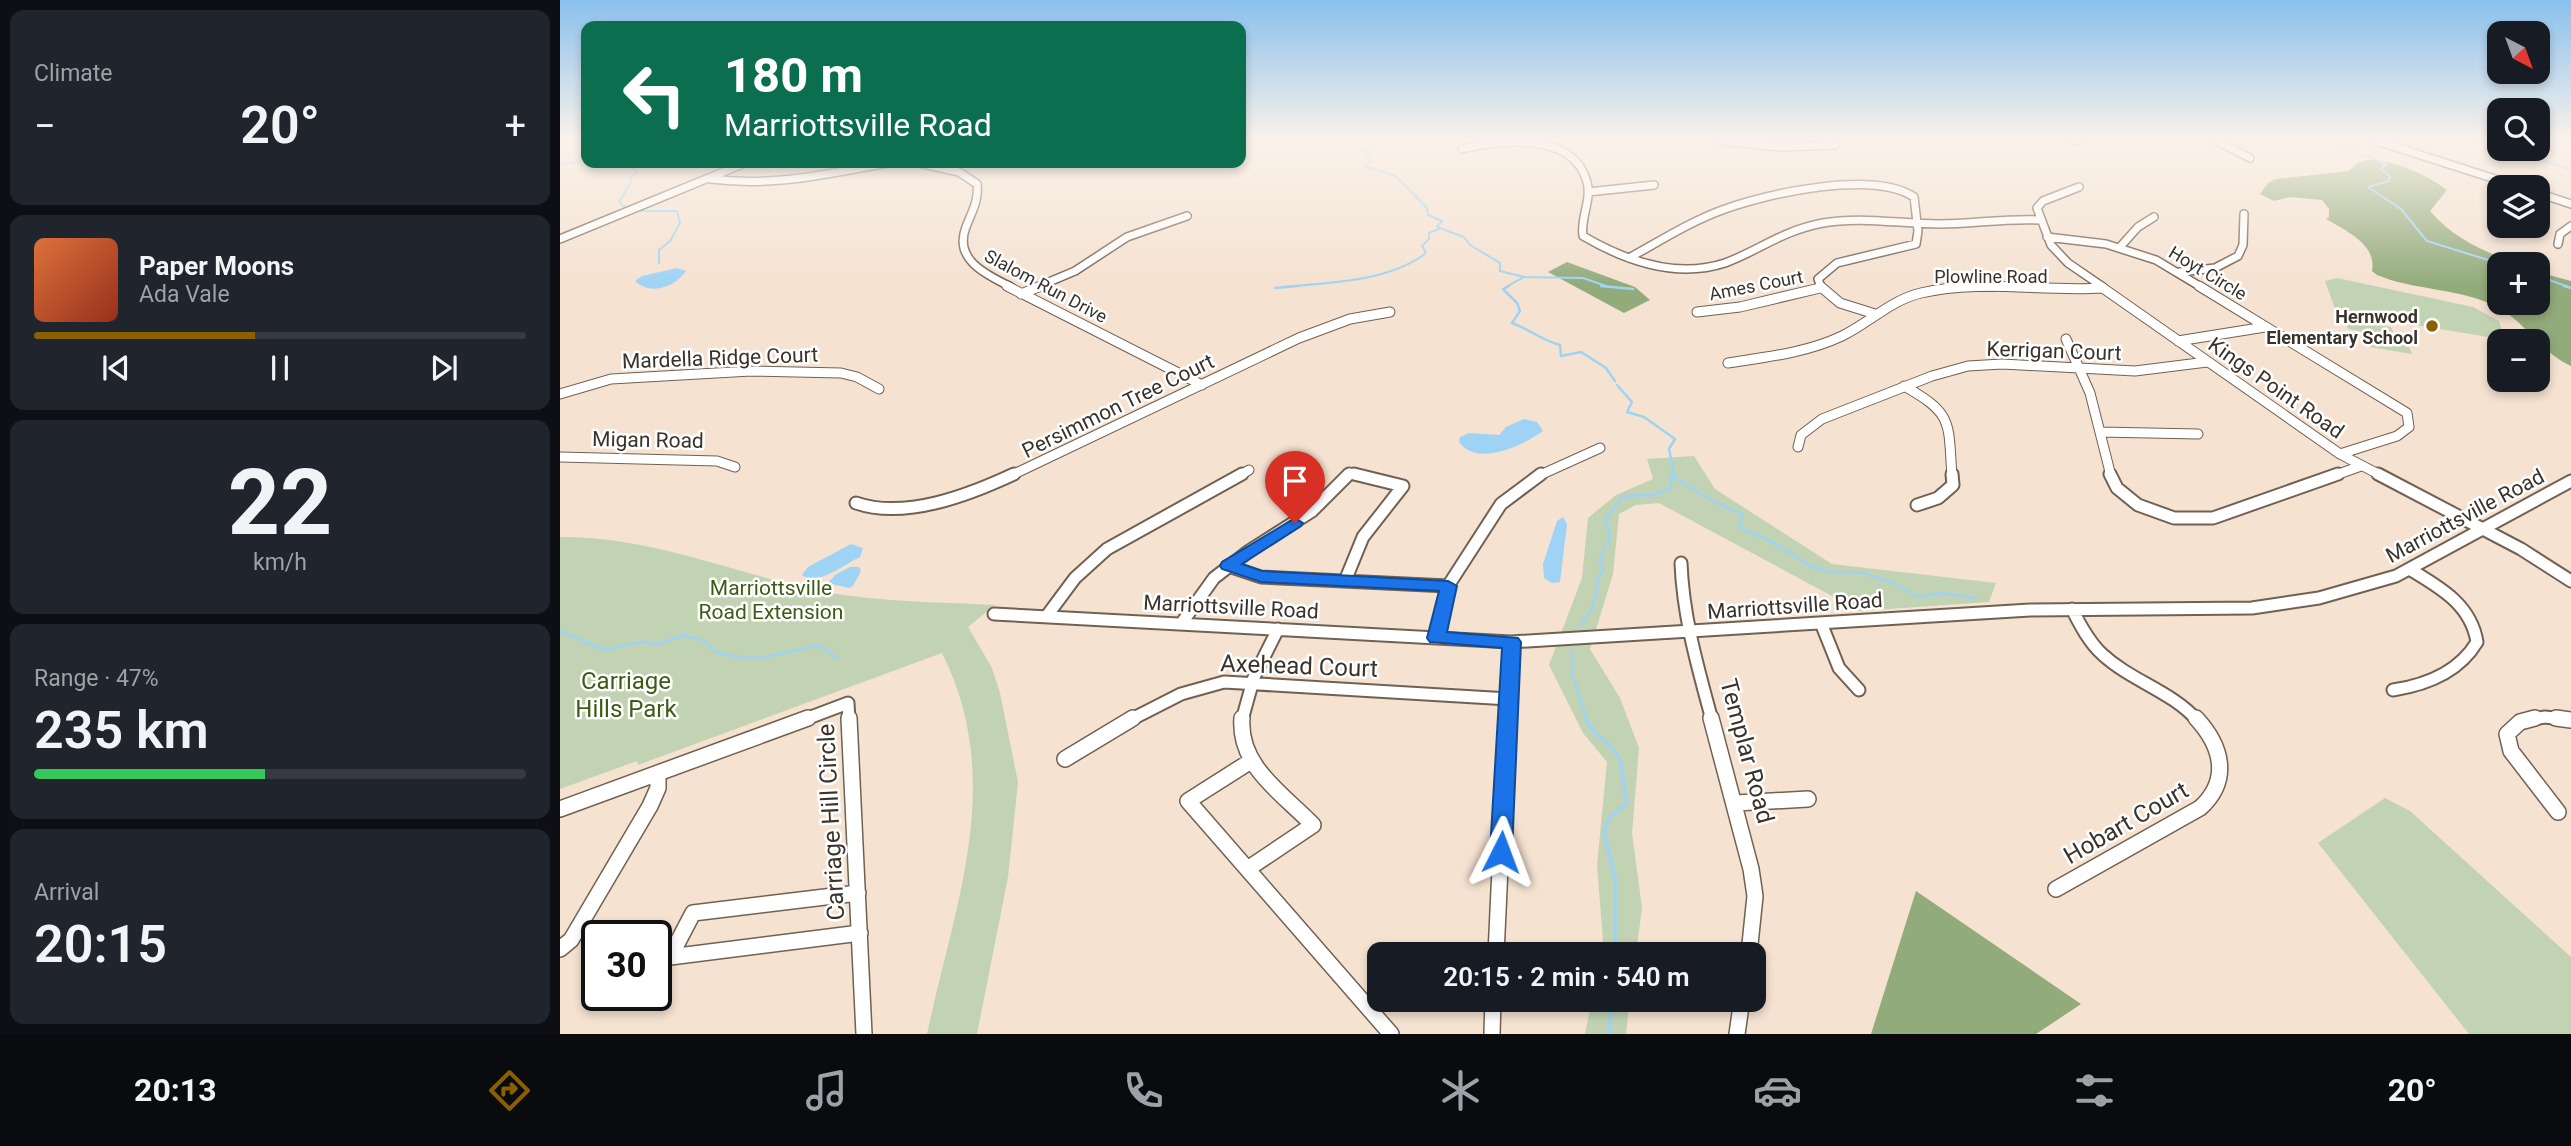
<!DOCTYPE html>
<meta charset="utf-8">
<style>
:root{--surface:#171b24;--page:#20242c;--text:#f1f3f6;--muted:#9ea1a6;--line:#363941;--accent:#895f00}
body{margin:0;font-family:Roboto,sans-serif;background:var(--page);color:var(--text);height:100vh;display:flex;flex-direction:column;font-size:26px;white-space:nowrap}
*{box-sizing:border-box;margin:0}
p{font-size:23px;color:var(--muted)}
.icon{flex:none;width:38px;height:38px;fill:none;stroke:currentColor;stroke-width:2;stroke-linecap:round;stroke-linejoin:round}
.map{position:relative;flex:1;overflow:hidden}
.sheet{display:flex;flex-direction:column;gap:10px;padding:10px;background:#0d0f14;width:560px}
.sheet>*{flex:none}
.hud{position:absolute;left:21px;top:21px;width:665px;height:147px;border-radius:14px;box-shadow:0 4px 10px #0003;background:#0b6e4f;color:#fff;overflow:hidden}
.needle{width:46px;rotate:139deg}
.controls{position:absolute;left:1927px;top:21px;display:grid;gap:14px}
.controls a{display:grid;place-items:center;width:63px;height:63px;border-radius:14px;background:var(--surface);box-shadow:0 4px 10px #0003;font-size:35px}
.speed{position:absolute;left:21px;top:920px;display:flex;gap:14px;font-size:35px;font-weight:700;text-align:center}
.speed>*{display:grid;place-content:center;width:91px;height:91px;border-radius:50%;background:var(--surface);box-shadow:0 4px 10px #0003;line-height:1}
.speed .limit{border:4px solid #111;border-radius:10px;background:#fff;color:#111}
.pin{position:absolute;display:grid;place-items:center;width:60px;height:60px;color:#fff;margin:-72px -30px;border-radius:50% 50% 50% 0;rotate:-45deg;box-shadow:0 0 7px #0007}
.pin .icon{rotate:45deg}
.me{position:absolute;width:77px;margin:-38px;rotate:3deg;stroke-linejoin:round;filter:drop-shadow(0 0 5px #0008)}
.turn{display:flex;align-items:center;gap:24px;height:147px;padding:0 28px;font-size:32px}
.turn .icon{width:91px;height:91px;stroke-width:2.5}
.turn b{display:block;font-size:49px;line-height:60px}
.big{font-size:52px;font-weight:600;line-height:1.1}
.sheet .widget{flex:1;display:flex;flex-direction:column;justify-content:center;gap:10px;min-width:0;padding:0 24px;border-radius:14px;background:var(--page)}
.sheet .dial{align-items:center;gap:0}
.dial b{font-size:91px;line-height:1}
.song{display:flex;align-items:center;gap:21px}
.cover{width:84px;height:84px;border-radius:10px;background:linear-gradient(135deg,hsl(20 70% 55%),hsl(10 70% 35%))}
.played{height:7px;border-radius:4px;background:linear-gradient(90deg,var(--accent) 45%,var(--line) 45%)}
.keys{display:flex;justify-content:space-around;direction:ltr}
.heat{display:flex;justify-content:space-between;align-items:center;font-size:38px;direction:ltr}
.charge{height:10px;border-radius:5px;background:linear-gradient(90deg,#34c759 47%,var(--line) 0)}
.trip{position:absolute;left:807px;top:942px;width:399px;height:70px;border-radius:14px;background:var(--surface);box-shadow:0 4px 10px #0003;font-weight:600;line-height:70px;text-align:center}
.tabs{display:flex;height:112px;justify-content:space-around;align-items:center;background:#090b0e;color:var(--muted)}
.tabs .icon{width:49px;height:49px}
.tabs .active{color:var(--accent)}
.tabs b{font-size:32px;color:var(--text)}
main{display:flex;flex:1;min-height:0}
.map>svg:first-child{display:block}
.green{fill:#c2d3b3}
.forest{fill:#92ab7b}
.water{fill:#9ed3f5}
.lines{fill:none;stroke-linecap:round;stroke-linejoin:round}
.stream-far2{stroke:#9ed3f5;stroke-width:2}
.stream-far1{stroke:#9ed3f5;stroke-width:2.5}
.stream{stroke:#9ed3f5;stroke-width:3.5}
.minor-far3-casing{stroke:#716152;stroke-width:10}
.minor-far2-casing{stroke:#716152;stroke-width:11}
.minor-far1-casing{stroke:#716152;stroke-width:15}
.minor-casing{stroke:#716152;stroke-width:18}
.minor-far3{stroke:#fff;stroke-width:7}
.minor-far2{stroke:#fff;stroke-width:9}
.minor-far1{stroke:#fff;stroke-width:11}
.minor{stroke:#fff;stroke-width:15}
.route{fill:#1a73e8;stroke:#114b97;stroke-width:2}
.poi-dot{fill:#895f00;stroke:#fff;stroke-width:2.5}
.labels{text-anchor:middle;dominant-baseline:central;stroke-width:5;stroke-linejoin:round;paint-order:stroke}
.far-street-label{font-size:18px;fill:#3a332c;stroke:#fff}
.far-poi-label{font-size:18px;font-weight:bold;fill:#3a332c;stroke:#fff;text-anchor:end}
.street-label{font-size:21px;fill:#3a332c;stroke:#fff}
.park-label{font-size:21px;fill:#3c5b15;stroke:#fff}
.near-street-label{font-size:24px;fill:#3a332c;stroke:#fff}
.near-park-label{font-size:24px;fill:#3c5b15;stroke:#fff}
</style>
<main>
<section class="sheet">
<div class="widget"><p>Climate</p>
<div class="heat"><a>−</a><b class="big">20°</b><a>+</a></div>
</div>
<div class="widget">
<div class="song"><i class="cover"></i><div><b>Paper Moons</b><p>Ada Vale</p></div></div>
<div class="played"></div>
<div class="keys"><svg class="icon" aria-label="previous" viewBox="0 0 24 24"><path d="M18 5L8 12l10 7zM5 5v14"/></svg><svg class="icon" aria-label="pause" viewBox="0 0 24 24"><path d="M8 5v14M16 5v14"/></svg><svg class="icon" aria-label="next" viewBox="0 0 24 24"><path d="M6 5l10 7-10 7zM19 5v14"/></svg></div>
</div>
<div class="widget dial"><b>22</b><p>km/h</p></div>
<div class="widget"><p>Range · 47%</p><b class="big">235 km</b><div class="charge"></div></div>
<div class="widget"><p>Arrival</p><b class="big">20:15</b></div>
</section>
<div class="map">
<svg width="2011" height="1034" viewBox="0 0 2011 1034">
<rect width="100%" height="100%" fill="#f5e2d1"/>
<path class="green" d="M 1777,278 L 1913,307 L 1939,321 L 1942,331 L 1937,337 L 1928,337 L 1776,312 L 1765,281 Z
M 1785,320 L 1831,327 L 1835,337 L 1846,339 L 1852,354 L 1810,347 L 1805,332 L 1788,329 Z
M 1134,456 L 1155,489 L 1272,564 L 1436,583 L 1429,602 L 1300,611 L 1099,503 L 1076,505 L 1059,514 L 1053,574 L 1030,649 L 1060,698 L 1079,748 L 1072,833 L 1082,908 L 1076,954 L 1041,954 L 1043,941 L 1037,865 L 1047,762 L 1023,733 L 989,665 L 1022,578 L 1028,518 L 1056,495 L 1093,479 L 1087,459 Z
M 0,537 C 90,536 173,573 260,591 C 318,602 377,602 435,605 L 408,627 L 432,668 L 440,693 L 458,782 L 448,877 L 417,1034 L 367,1034 C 395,903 446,781 382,653 L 78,765 L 77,761 L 0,789 Z
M 1825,798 L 1850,811 L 2011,957 L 2011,1034 L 1909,1034 L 1758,843 Z
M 1032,999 L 1070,999 L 1066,1034 L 1025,1034 Z"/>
<path class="forest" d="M 1808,160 C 1836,160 1865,174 1887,190 L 1870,211 C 1894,239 1922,250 1956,264 L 1939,264 L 1939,303 L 1978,303 L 1978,272 L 2011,281 L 2011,366 C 1979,352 1964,318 1931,304 C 1895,288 1853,290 1817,275 L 1812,271 C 1817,244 1786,231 1766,219 L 1769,217 L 1769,209 L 1762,200 L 1730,197 L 1714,201 L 1700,194 L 1708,183 L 1716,179 L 1788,171 L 1799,162 Z
M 1007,262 L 1075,287 L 1090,300 L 1064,313 L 988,272 Z
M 1356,891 L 1521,1004 L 1476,1034 L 1311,1034 Z"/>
<path class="water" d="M 117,268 L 126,271 C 115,287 91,296 75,281 L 82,276 Z
M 964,419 L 977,422 L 983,431 C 963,445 918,468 899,442 L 900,437 L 909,433 L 939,435 L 946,427 Z
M 1003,517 L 1007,524 L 1000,582 L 992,583 L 984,578 L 983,564 L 997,521 Z
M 291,544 L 303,548 L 300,557 C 284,564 258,587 242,575 L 248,567 Z
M 290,567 L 299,567 L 301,571 L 293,586 L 289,588 L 268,583 L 275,575 Z"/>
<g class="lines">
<path class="stream-far2" d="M 802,141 L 800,150 L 812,151 L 805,155 L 812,161 L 803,166 L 836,176 L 867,208 L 868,215 L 882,221 L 877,227 L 904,237 L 910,245 L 940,263 L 940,271 L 964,277 L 946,287
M 1386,141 L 1390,142
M 1769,141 L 1826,164 L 1821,169 L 1830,176 L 1829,181 L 1808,187 L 1841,209 L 1867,241 L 1941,264
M 1921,141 L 1939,145
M 1950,149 L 2011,170
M 64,163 L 77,172 L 70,177 L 71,182 L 59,202 L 68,209
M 0,165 L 26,160
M 74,211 L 117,211 L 120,223 L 110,241 L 99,250 L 99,263
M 1978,276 L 2009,287
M 964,277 L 1023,278 L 1049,287
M 722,287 C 767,283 829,282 866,253 L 862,246 L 869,239 L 869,233 L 879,229"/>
<path class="stream-far1" d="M 949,286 L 943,289 L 957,303 L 960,311 L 952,323 C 969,329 983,341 1000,345 L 1001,356 L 1021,352 L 1046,368 L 1055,381
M 1041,286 L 1073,289
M 2004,286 L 2011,288
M 715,288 L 738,286
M 1057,385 L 1072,402 L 1067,412 L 1084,417 L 1115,439 L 1109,449 L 1115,478 L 1158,504 L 1183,514 L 1179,527 L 1212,542 L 1252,567 L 1272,572 L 1304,573 L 1333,583 L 1358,597 L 1380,593 L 1416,598
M 1021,625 L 1033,607 L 1039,577 L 1044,570 L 1039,561 L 1050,537 L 1045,520 L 1063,496 L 1094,495 L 1110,488 L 1112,474
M 0,631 L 44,650 L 81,642 L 97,644 L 124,635 L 145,641 L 151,649 L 163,654 L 185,658 L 201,658 L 260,645 L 278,659
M 1013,652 L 1012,673 L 1027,720"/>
<path class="stream" d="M 1026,718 C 1031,735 1053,743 1060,760 C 1063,767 1063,790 1067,803 L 1049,818 L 1044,832 L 1055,878 L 1055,954
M 1049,1034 L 1052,999"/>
<defs>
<path id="minor-far3" d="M 1161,141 L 1221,147 L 1275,145
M 1514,141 L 1517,141
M 1657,141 L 1690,158
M 1817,141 L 1960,187
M 902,149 C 941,140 1013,131 1027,182 C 1032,200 1020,218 1023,236 C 1064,260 1116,279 1165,263 C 1200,250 1221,231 1263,223 C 1301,216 1341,224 1379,224 C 1413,224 1446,218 1480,220
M 359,163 L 399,172 L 417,184 C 419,201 412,211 406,227 C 393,260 427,275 451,287
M 151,179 C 214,187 266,174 328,163
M 1519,187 L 1483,201 L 1477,208 L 1491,245 L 1508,263 L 1543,287
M 1028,192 L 1094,185
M 1978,193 L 2011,204
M 1487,237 L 1546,244 L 1596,260 L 1641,287
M 0,239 L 185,163
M 1998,244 L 2000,234 L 2011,226
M 1560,247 L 1578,227 L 1594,217
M 1069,258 C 1100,241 1131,221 1165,209 C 1209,193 1314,170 1354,197 L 1358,231 L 1356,244 L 1277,263 L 1258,279 L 1261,287
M 1620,272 L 1655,268 L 1678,256 L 1683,245 L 1684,214
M 477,287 L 515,271 L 567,237 L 627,216
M 1406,287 L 1433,287"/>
<path id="minor-far2" d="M 447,286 L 642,385
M 1260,286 L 1280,303 L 1315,314
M 1540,286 L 1780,454 L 1822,476
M 1639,286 L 1847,413 L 1849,427 L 1837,436 L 1780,454
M 461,294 L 481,286
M 1137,312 L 1180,307 L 1260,288
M 1506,339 L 1530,393 L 1551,476
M 1618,341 L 1705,327
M 1168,363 C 1206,357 1246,353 1282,336 C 1309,323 1331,300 1361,293 C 1420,279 1482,292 1542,288
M 1344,386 C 1394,414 1388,422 1392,476
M 0,394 L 51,379 L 191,371 L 281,373 L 297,377 L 319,389
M 1540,432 L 1638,434
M 1238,447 L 1241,435 L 1262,419 L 1372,376 L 1408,366 L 1442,364 L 1575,371 L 1647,362
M 0,457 L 157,461 L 175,467
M 450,476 L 739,338 L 790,319 L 830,312
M 679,476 L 689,470
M 787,476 L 790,473 L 802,476
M 978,476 L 1040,448
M 1773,476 L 1801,466"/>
<path id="minor-far1" d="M 1550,474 L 1557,488 L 1578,505 L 1614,518 L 1653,518 L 1778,474
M 1818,474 L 1961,549 L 2011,581
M 296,503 C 345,520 409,495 454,474
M 1357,505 L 1378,498 L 1393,485 L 1392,474
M 1121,563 C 1123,617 1138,668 1152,720
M 668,566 L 701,577 L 888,586
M 785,581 L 803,537 L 843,486 L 794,474
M 1512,609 C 1520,625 1529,642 1542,654 C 1571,681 1611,691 1637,720
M 434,614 L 951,642 L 1470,610 L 1692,608 L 1759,598 L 1836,576 L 2011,481
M 486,617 L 515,578 L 547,549 L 682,474
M 1261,623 L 1279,668 L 1299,690
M 621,624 L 654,578 L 689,551 L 752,511 L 789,474
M 876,638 L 888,586 L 941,504 L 981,474
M 1833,690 C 1866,685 1899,672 1917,642 C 1911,605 1881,588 1851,570
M 243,720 L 288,703 L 289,720
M 570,720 L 621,694 L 664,682 L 949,699
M 682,720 L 694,677 L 718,629
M 947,720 L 951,642
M 1967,720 L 1985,717 L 2009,720"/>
<path id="minor" d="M 289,718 L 304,1034
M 682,718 C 678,766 723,794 753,825 L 689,868
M 1151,718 L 1191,869 L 1195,896 L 1189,954
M 1975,718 L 1960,722 L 1947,734 L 1951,751 L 1998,812
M 1996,718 L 2011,720
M 505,759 L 573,718
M 691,761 L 628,801 L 831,1034
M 1176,803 L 1248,799
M 0,809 L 248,718
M 1496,889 L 1640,808 C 1671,780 1662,746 1636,718
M 298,893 L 133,913 L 110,957 L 300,933
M 0,949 L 11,940 L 90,806 L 98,788 L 98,774
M 936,954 L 947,718
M 932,1034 L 933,999
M 1177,1034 L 1182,999"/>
</defs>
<use href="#minor-far3" class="minor-far3-casing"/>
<use href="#minor-far2" class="minor-far2-casing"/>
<use href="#minor-far1" class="minor-far1-casing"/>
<use href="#minor" class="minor-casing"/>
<use href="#minor-far3" class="minor-far3"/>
<use href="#minor-far2" class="minor-far2"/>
<use href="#minor-far1" class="minor-far1"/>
<use href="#minor" class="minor"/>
</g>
<linearGradient id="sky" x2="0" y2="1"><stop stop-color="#8ac0ed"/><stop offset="0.49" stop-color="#faf2ea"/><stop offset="1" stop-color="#faf2ea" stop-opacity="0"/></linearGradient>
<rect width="2011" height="285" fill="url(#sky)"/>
<path class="route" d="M 735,518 L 743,523 L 741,526 L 682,564 L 702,571 L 888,581 L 897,586 L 887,632 L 958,638 L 961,642 L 952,852 L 949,858 L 941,861 L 933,858 L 930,852 L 942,648 L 870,642 L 867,638 L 879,591 L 701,582 L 662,569 L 660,566 L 662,562 Z"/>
<circle class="poi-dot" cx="1872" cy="326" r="7"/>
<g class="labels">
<g class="far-street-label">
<text transform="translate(1648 273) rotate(31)">Hoyt Circle</text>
<text x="1431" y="276">Plowline Road</text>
<text transform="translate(1196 285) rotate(-11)">Ames Court</text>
<text transform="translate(486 286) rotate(28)">Slalom Run Drive</text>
</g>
<g class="far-poi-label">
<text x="1858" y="316">Hernwood<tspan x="1858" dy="21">Elementary School</tspan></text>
</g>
<g class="street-label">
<text transform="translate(1494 351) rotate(2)">Kerrigan Court</text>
<text transform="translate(160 358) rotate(-2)">Mardella Ridge Court</text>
<text transform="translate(1716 388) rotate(35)">Kings Point Road</text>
<text transform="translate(558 406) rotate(-26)">Persimmon Tree Court</text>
<text transform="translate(88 440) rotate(1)">Migan Road</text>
<text transform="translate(1905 516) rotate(-28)">Marriottsville Road</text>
<text transform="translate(1235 606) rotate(-4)">Marriottsville Road</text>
<text transform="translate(671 607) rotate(3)">Marriottsville Road</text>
</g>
<g class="park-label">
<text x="211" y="588">Marriottsville<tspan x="211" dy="24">Road Extension</tspan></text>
</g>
<g class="near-street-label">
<text transform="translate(739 666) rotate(2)">Axehead Court</text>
<text transform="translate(1187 751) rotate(75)">Templar Road</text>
<text transform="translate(271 822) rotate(-93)">Carriage Hill Circle</text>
<text transform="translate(1566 823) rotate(-30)">Hobart Court</text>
</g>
<g class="near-park-label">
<text x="66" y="681">Carriage<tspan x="66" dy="28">Hills Park</tspan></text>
</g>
</g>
</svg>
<div class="controls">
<a><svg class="needle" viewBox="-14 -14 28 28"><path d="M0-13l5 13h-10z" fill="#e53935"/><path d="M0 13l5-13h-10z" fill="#9ea1a6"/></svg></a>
<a><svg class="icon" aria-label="search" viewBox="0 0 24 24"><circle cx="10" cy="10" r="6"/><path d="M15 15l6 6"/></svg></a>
<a><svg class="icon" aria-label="layers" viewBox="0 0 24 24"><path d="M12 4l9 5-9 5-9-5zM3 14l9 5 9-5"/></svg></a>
<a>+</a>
<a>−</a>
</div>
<div class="speed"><div class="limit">30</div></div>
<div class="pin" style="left:735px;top:523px;background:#d93025"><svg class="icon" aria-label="arrive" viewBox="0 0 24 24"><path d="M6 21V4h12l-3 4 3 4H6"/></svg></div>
<svg class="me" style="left:941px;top:852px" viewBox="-20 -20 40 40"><path d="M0-17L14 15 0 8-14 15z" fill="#1a73e8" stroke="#fff" stroke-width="4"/></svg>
<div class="trip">20:15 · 2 min · 540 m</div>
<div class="hud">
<div class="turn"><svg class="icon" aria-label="left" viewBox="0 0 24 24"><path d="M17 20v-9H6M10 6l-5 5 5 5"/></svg><div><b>180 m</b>Marriottsville Road</div></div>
</div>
</div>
</main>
<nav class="tabs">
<b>20:13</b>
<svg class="icon active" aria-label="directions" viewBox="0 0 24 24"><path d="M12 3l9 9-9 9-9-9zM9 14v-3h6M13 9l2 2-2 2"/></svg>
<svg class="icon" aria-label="music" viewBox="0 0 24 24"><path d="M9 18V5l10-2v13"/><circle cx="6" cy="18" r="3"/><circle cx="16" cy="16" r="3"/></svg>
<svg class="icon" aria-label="phone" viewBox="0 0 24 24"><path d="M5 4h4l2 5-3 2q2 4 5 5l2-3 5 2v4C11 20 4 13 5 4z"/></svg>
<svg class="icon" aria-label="climate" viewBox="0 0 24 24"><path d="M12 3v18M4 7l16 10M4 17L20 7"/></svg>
<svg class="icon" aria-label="car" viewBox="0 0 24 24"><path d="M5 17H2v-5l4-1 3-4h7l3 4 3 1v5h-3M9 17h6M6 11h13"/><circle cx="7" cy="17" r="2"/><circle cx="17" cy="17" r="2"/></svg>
<svg class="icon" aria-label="filters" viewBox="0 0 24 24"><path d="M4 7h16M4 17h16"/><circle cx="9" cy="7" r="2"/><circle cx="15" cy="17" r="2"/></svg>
<b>20°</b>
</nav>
